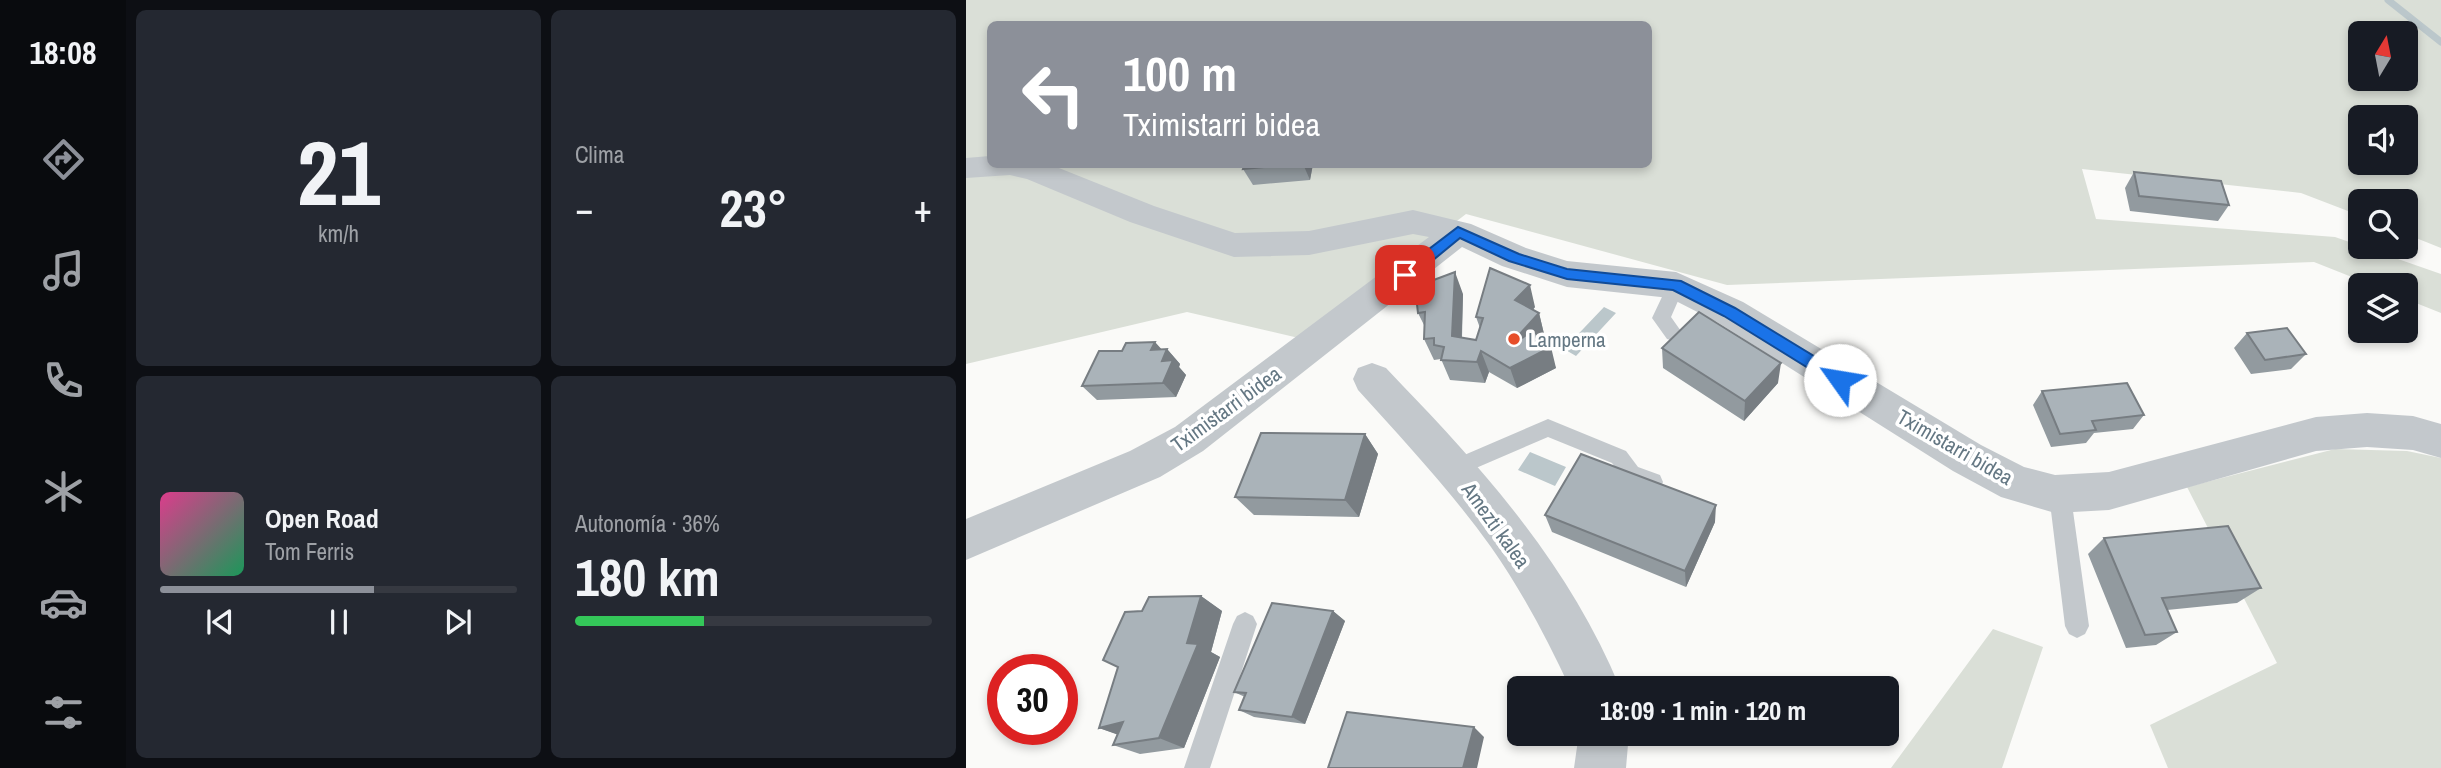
<!DOCTYPE html>
<html lang="es">
<meta charset="utf-8">
<style>
:root{--surface:#171b24;--page:#242831;--text:#f1f3f6;--muted:#9ea1a6;--line:#363941;--accent:#8c9099}
body{margin:0;font-family:"Archivo Narrow",sans-serif;background:var(--page);color:var(--text);height:100vh;display:flex;flex-direction:column;font-size:26px;white-space:nowrap}
*{box-sizing:border-box;margin:0}
p{font-size:23px;color:var(--muted)}
.icon{flex:none;width:38px;height:38px;fill:none;stroke:currentColor;stroke-width:2;stroke-linecap:round;stroke-linejoin:round}
.map{position:relative;flex:1;overflow:hidden}
.details{display:flex;flex-direction:column;gap:10px;padding:10px;background:#0d0f14;width:840px}
.details>*{flex:none}
.guide{position:absolute;left:21px;top:21px;width:665px;height:147px;border-radius:10px;box-shadow:0 4px 10px #0003;background:#8c9099;color:#fff;overflow:hidden}
.needle{width:46px;rotate:10deg}
.buttons{position:absolute;left:1382px;top:21px;display:grid;gap:14px}
.buttons a{display:grid;place-items:center;width:70px;height:70px;border-radius:10px;background:var(--surface);box-shadow:0 4px 10px #0003;font-size:35px}
.speed{position:absolute;left:21px;top:654px;display:flex;gap:14px;font-size:35px;font-weight:700;text-align:center}
.speed>*{display:grid;place-content:center;width:91px;height:91px;border-radius:50%;background:var(--surface);box-shadow:0 4px 10px #0003;line-height:1}
.speed .limit{border:10px solid #d22;background:#fff;color:#111}
.pin{position:absolute;display:grid;place-items:center;width:60px;height:60px;color:#fff;margin:-30px;border-radius:14px;box-shadow:0 4px 10px #0006}
.me{position:absolute;width:77px;margin:-38px;rotate:302deg;stroke-linejoin:round;filter:drop-shadow(0 0 5px #0008)}
.turn{display:flex;align-items:center;gap:24px;height:147px;padding:0 21px;font-size:32px}
.turn .icon{width:91px;height:91px;stroke-width:2.5}
.turn b{display:block;font-size:49px;line-height:60px}
.big{font-size:52px;font-weight:700;line-height:1.1}
.details .card{flex:1;display:flex;flex-direction:column;justify-content:center;gap:10px;min-width:0;padding:0 24px;border-radius:10px;background:var(--page)}
.details .dial{align-items:center;gap:0}
.dial b{font-size:91px;line-height:1}
.song{display:flex;align-items:center;gap:21px}
.cover{width:84px;height:84px;border-radius:10px;background:linear-gradient(135deg,hsl(330 70% 55%),hsl(150 70% 35%))}
.played{height:7px;border-radius:4px;background:linear-gradient(90deg,var(--accent) 60%,var(--line) 60%)}
.keys{display:flex;justify-content:space-around;direction:ltr}
.heat{display:flex;justify-content:space-between;align-items:center;font-size:38px;direction:ltr}
.charge{height:10px;border-radius:5px;background:linear-gradient(90deg,#34c759 36%,var(--line) 0)}
.details .tiles{flex:1;display:grid;gap:10px;grid-template-columns:repeat(2,1fr)}
.trip{position:absolute;left:541px;top:676px;width:392px;height:70px;border-radius:10px;background:var(--surface);box-shadow:0 4px 10px #0003;font-weight:700;line-height:70px;text-align:center}
main{display:flex;flex:1;min-height:0}
.dock{display:flex;flex-direction:column;width:126px;justify-content:space-around;align-items:center;background:#090b0e;color:var(--muted)}
.dock .icon{width:49px;height:49px}
.dock .current{color:var(--accent)}
.dock b{font-size:32px;color:var(--text)}
.map>svg:first-child{display:block}
.green{fill:#dadfd7;fill-rule:evenodd}
.water{fill:#bbc7cb}
.lines{fill:none;stroke-linecap:round;stroke-linejoin:round}
.stream{stroke:#bbc7cb;stroke-width:7}
.service{fill:#c3c8cc;fill-rule:evenodd}
.minor{fill:#c3c8cc;fill-rule:evenodd}
.wall{fill:#929a9f}
.shaded-wall{fill:#777d82}
.building{fill:#aab3b9;stroke:#777d82;stroke-width:2}
.route{fill:#1a73e8;stroke:#114b97;stroke-width:2}
.poi-dot{fill:#e74e2a;stroke:#fff;stroke-width:2.5}
.labels{text-anchor:middle;dominant-baseline:central;stroke-width:7;stroke-linejoin:round;paint-order:stroke}
.poi-label{font-size:21px;fill:#647783;stroke:#fff;text-anchor:start}
.street-label{font-size:21px;fill:#647783;stroke:#fff}
</style>
<main>
<nav class="dock">
<b>18:08</b>
<svg class="icon current" aria-label="directions" viewBox="0 0 24 24"><path d="M12 3l9 9-9 9-9-9zM9 14v-3h6M13 9l2 2-2 2"/></svg>
<svg class="icon" aria-label="music" viewBox="0 0 24 24"><path d="M9 18V5l10-2v13"/><circle cx="6" cy="18" r="3"/><circle cx="16" cy="16" r="3"/></svg>
<svg class="icon" aria-label="phone" viewBox="0 0 24 24"><path d="M5 4h4l2 5-3 2q2 4 5 5l2-3 5 2v4C11 20 4 13 5 4z"/></svg>
<svg class="icon" aria-label="climate" viewBox="0 0 24 24"><path d="M12 3v18M4 7l16 10M4 17L20 7"/></svg>
<svg class="icon" aria-label="car" viewBox="0 0 24 24"><path d="M5 17H2v-5l4-1 3-4h7l3 4 3 1v5h-3M9 17h6M6 11h13"/><circle cx="7" cy="17" r="2"/><circle cx="17" cy="17" r="2"/></svg>
<svg class="icon" aria-label="filters" viewBox="0 0 24 24"><path d="M4 7h16M4 17h16"/><circle cx="9" cy="7" r="2"/><circle cx="15" cy="17" r="2"/></svg>
</nav>
<section class="details">
<div class="tiles">
<div class="card dial"><b>21</b><p>km/h</p></div>
<div class="card"><p>Clima</p>
<div class="heat"><a>−</a><b class="big">23°</b><a>+</a></div>
</div>
<div class="card">
<div class="song"><i class="cover"></i><div><b>Open Road</b><p>Tom Ferris</p></div></div>
<div class="played"></div>
<div class="keys"><svg class="icon" aria-label="previous" viewBox="0 0 24 24"><path d="M18 5L8 12l10 7zM5 5v14"/></svg><svg class="icon" aria-label="pause" viewBox="0 0 24 24"><path d="M8 5v14M16 5v14"/></svg><svg class="icon" aria-label="next" viewBox="0 0 24 24"><path d="M6 5l10 7-10 7zM19 5v14"/></svg></div>
</div>
<div class="card"><p>Autonomía · 36%</p><b class="big">180 km</b><div class="charge"></div></div>
</div>
</section>
<div class="map">
<svg width="1475" height="768" viewBox="0 0 1475 768">
<rect width="100%" height="100%" fill="#fafaf8"/>
<path class="green" d="M 0,0 L 1475,0 L 1475,248 L 1440,234 L 1440,201 L 1395,201 L 1395,216 L 1335,193 L 1116,169 L 1130,219 L 1369,237 L 1475,274 L 1475,313 L 1440,299 L 1440,285 L 1406,285 L 1348,262 L 761,285 L 500,214 L 337,339 L 221,312 L 0,364 ZM 24,24 L 682,24 L 682,164 L 24,164 ZM 1395,33 L 1440,33 L 1440,79 L 1395,79 ZM 1395,117 L 1440,117 L 1440,163 L 1395,163 Z
M 1369,449 L 1441,451 L 1475,458 L 1475,768 L 1202,768 L 1184,725 L 1311,663 L 1221,487 Z
M 1027,629 L 1077,647 L 1036,768 L 925,768 Z"/>
<path class="water" d="M 638,307 L 650,313 L 610,356 L 598,349 Z
M 564,452 L 600,467 L 589,486 L 552,470 Z"/>
<g class="lines">
<path class="stream" d="M 1422,0 L 1475,42"/>
<path class="service" d="M 710,278 L 719,285 L 705,317 L 717,334 L 708,341 L 701,339 L 686,318 L 704,280 Z
M 582,419 L 660,451 L 672,467 L 694,475 L 697,482 L 694,489 L 687,491 L 658,479 L 646,463 L 582,437 L 496,474 L 489,477 L 482,474 L 479,468 L 482,462 Z
M 1089,485 L 1096,487 L 1107,511 L 1123,626 L 1119,634 L 1111,638 L 1103,634 L 1099,626 L 1085,511 L 1078,494 L 1082,487 Z
M 279,612 L 287,616 L 291,624 L 244,768 L 218,768 L 267,624 L 271,616 Z"/>
<path class="minor" d="M 24,156 L 24,164 L 83,164 L 188,206 L 269,233 L 343,231 L 447,210 L 505,224 L 560,248 L 601,261 L 710,272 L 777,302 L 1015,445 L 1058,467 L 1089,475 L 1143,472 L 1350,417 L 1401,413 L 1447,416 L 1475,424 L 1475,458 L 1447,450 L 1401,447 L 1350,451 L 1143,510 L 1089,513 L 1035,497 L 987,471 L 751,322 L 704,298 L 601,287 L 536,266 L 496,247 L 237,451 L 194,477 L 0,560 L 0,519 L 164,451 L 209,427 L 463,237 L 447,234 L 343,255 L 268,257 L 164,222 L 61,179 L 44,175 L 0,178 L 0,158 Z
M 406,363 L 420,368 L 437,386 C 524,476 606,571 654,688 L 604,688 C 581,639 556,591 525,547 C 485,491 438,441 392,390 L 387,379 L 392,368 Z
M 613,733 L 663,733 L 660,768 L 608,768 Z"/>
</g>
<path class="wall" d="M 279,164 L 347,164 L 344,180 L 287,185 L 277,169 Z
M 1168,172 L 1263,205 L 1252,221 L 1164,211 L 1159,188 Z
M 497,294 L 496,338 L 510,340 L 514,328 L 510,317 L 569,307 L 567,310 L 573,313 L 578,334 L 575,338 L 590,368 L 551,388 L 523,372 L 519,383 L 484,380 L 475,359 L 468,360 L 458,339 L 459,327 L 452,313 Z
M 1281,333 L 1340,354 L 1325,369 L 1285,374 L 1268,348 Z
M 696,348 L 812,383 L 778,421 L 697,368 Z
M 195,349 L 201,349 L 214,364 L 213,367 L 220,375 L 210,397 L 131,400 L 116,386 Z
M 1076,391 L 1178,415 L 1167,429 L 1128,433 L 1120,443 L 1085,447 L 1067,405 Z
M 399,434 L 412,454 L 393,517 L 288,515 L 269,497 Z
M 579,515 L 749,522 L 720,587 L 586,532 Z
M 1138,538 L 1295,588 L 1271,603 L 1201,610 L 1211,632 L 1190,645 L 1160,648 L 1122,554 Z
M 235,596 L 256,611 L 245,652 L 254,657 L 218,748 L 174,754 L 147,745 L 151,734 L 133,728 L 176,611 Z
M 367,611 L 379,621 L 339,724 L 288,717 L 273,710 L 279,697 L 268,692 Z"/>
<path class="shaded-wall" d="M 337,164 L 347,164 L 344,180 Z
M 489,272 L 497,294 L 495,357 L 486,336 Z
M 564,285 L 569,307 L 555,322 L 549,300 Z
M 573,313 L 578,334 L 557,358 L 551,337 Z
M 189,342 L 199,353 L 201,349 L 214,364 L 213,367 L 220,375 L 210,397 L 197,383 L 185,350 Z
M 585,347 L 590,368 L 551,388 L 544,368 Z
M 515,351 L 523,372 L 519,383 L 511,362 Z
M 815,363 L 812,383 L 778,421 L 779,401 Z
M 399,434 L 412,454 L 393,517 L 379,500 Z
M 750,505 L 749,522 L 720,587 L 719,571 Z
M 235,596 L 256,611 L 245,652 L 254,657 L 218,748 L 193,738 Z
M 367,611 L 379,621 L 339,724 L 326,717 Z
M 157,722 L 161,738 L 133,728 Z
M 508,727 L 518,737 L 511,768 L 497,768 Z"/>
<path class="building" d="M 279,164 L 328,164 L 277,169 Z
M 1168,172 L 1255,181 L 1263,205 L 1173,196 Z
M 524,268 L 564,285 L 549,300 L 573,313 L 551,337 L 554,340 L 566,330 L 585,347 L 544,368 L 515,351 L 511,362 L 475,360 L 478,347 L 468,345 L 468,338 L 458,339 L 459,312 L 452,313 L 449,287 L 489,272 L 486,336 L 510,340 L 517,318 L 510,317 Z
M 733,312 L 815,363 L 779,401 L 696,348 Z
M 1321,328 L 1340,354 L 1299,360 L 1281,333 Z
M 189,342 L 185,350 L 201,349 L 196,361 L 207,360 L 197,383 L 116,386 L 133,351 L 156,351 L 160,343 Z
M 1161,383 L 1178,415 L 1126,421 L 1130,430 L 1094,434 L 1076,391 Z
M 295,433 L 399,434 L 379,500 L 269,497 Z
M 615,454 L 750,505 L 719,571 L 579,515 Z
M 1262,526 L 1295,588 L 1196,598 L 1211,632 L 1179,635 L 1138,538 Z
M 235,596 L 221,643 L 232,644 L 193,738 L 147,745 L 157,722 L 133,728 L 152,667 L 137,660 L 159,612 L 176,611 L 183,597 Z
M 306,603 L 367,611 L 326,717 L 273,710 L 280,693 L 268,692 Z
M 381,712 L 508,727 L 497,768 L 362,768 Z"/>
<path class="route" d="M 492,227 L 553,254 L 601,269 L 715,281 L 769,308 L 879,375 L 882,380 L 879,384 L 868,384 L 758,316 L 707,290 L 601,279 L 543,261 L 494,238 L 444,279 L 434,279 L 434,271 Z"/>
<circle class="poi-dot" cx="548" cy="339" r="7"/>
<g class="labels">
<g class="poi-label">
<text x="562" y="339">Lamperna</text>
</g>
<g class="street-label">
<text transform="translate(260 409) rotate(-36)">Tximistarri bidea</text>
<text transform="translate(989 447) rotate(30)">Tximistarri bidea</text>
<text transform="translate(530 525) rotate(54)">Amezti kalea</text>
</g>
</g>
</svg>
<div class="buttons">
<a><svg class="needle" viewBox="-14 -14 28 28"><path d="M0-13l5 13h-10z" fill="#e53935"/><path d="M0 13l5-13h-10z" fill="#9ea1a6"/></svg></a>
<a><svg class="icon" aria-label="sound" viewBox="0 0 24 24"><path d="M4 9h4l5-4v14l-5-4H4zM17 9q2 3 0 6"/></svg></a>
<a><svg class="icon" aria-label="search" viewBox="0 0 24 24"><circle cx="10" cy="10" r="6"/><path d="M15 15l6 6"/></svg></a>
<a><svg class="icon" aria-label="layers" viewBox="0 0 24 24"><path d="M12 4l9 5-9 5-9-5zM3 14l9 5 9-5"/></svg></a>
</div>
<div class="speed"><div class="limit">30</div></div>
<div class="pin" style="left:439px;top:275px;background:#d93025"><svg class="icon" aria-label="arrive" viewBox="0 0 24 24"><path d="M6 21V4h12l-3 4 3 4H6"/></svg></div>
<svg class="me" style="left:874px;top:380px" viewBox="-20 -20 40 40"><circle r="19" fill="#fff"/><path d="M0-13L10 11 0 6-10 11z" fill="#1a73e8"/></svg>
<div class="trip">18:09 · 1 min · 120 m</div>
<div class="guide">
<div class="turn"><svg class="icon" aria-label="left" viewBox="0 0 24 24"><path d="M17 20v-9H6M10 6l-5 5 5 5"/></svg><div><b>100 m</b>Tximistarri bidea</div></div>
</div>
</div>
</main>
